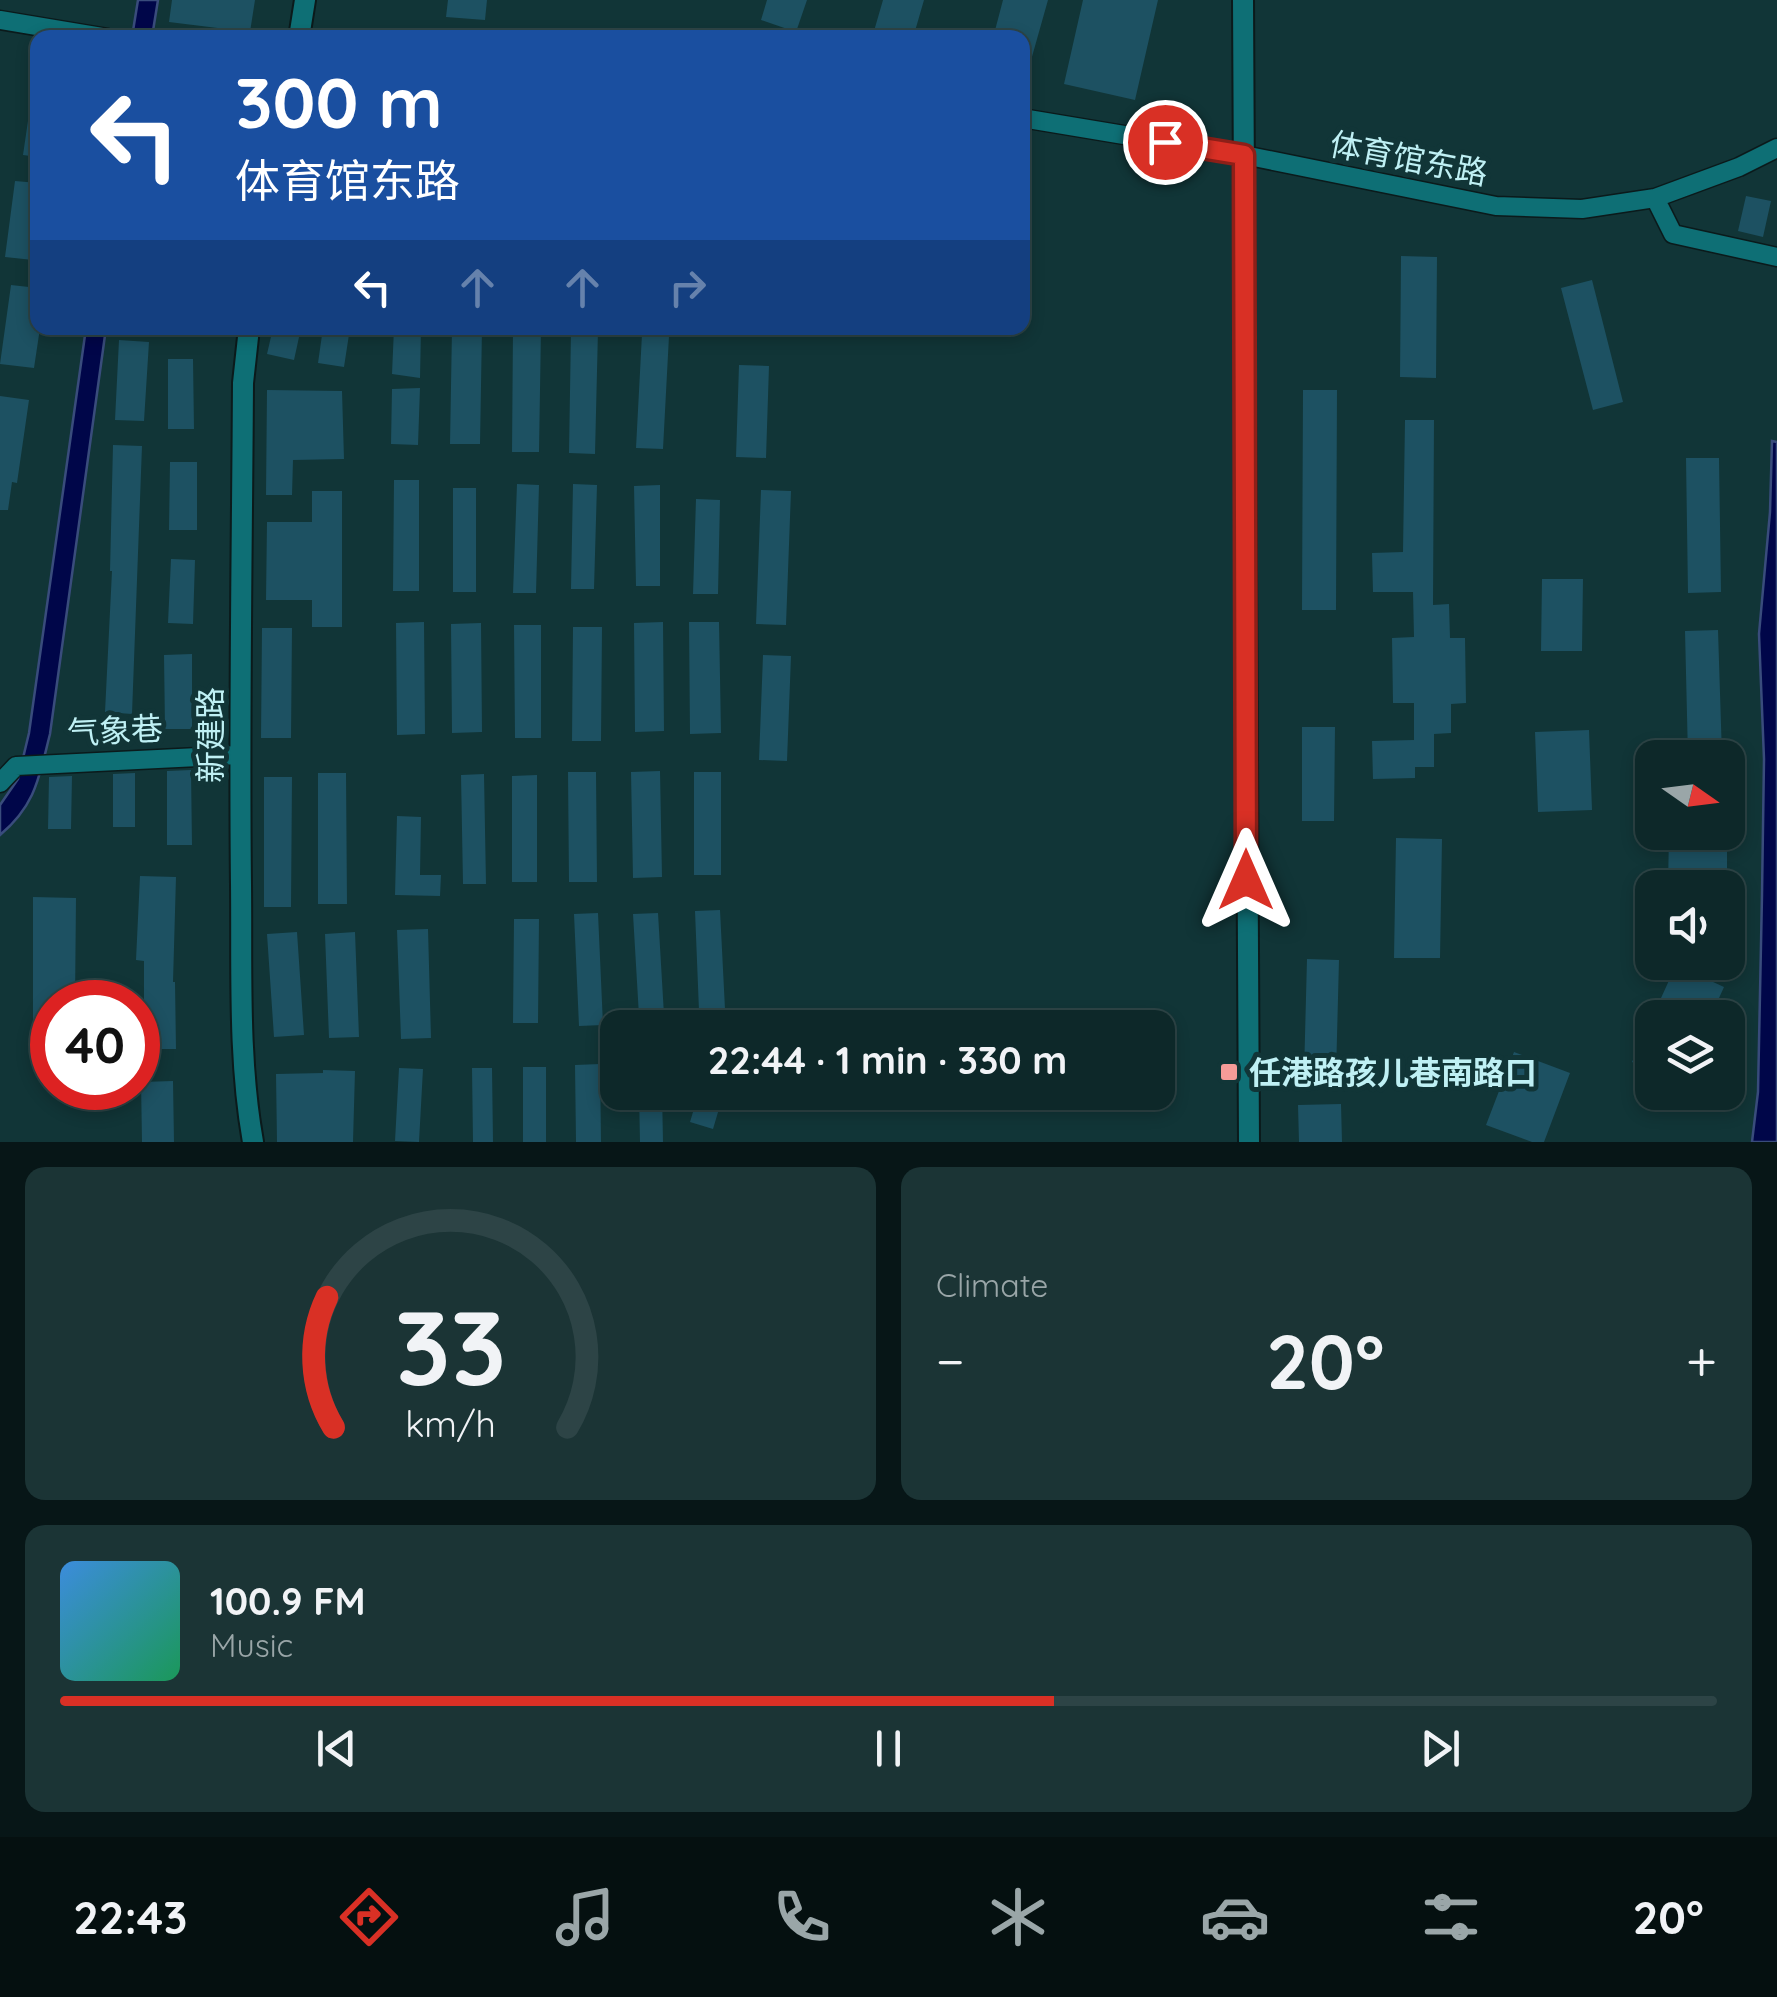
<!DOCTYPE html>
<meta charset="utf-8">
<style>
:root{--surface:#0d2829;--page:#1b3435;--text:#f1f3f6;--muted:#9aa6a8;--line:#2d4446;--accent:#d93025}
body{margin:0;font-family:Quicksand,"Noto Sans SC",sans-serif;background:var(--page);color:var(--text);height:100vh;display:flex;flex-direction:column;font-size:38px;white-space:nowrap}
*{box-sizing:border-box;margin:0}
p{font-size:32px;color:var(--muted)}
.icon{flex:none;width:55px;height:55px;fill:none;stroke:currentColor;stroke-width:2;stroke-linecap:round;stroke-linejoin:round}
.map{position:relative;height:1142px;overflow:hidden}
.drawer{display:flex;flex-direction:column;gap:25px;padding:25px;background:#071617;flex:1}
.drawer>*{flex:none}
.hud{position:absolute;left:30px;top:30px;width:1000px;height:305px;border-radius:20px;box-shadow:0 5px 15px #0003,0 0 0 2px var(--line);background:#1a4fa0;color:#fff;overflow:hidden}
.needle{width:65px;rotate:104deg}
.fabs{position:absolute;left:1635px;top:740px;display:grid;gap:20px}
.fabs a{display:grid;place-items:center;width:110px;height:110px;border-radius:20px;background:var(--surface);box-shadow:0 5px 15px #0003,0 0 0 2px var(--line);font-size:50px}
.speed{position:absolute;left:30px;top:980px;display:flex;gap:20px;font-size:50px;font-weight:700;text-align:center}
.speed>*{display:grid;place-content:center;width:130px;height:130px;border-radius:50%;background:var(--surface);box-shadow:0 5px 15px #0003,0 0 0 2px var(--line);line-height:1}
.speed .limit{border:15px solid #d22;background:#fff;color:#111}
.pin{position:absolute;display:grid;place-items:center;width:85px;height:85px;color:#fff;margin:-42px;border:5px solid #fff;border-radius:50%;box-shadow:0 2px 10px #0007}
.me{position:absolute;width:110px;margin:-55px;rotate:0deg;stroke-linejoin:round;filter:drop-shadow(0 0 8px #0008)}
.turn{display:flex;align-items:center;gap:35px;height:210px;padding:0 40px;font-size:45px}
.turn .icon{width:130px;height:130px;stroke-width:2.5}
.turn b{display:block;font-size:70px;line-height:85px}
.lanes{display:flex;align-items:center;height:95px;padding:0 40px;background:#0003;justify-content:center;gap:50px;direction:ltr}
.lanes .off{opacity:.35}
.big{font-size:75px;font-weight:700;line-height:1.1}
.drawer .tile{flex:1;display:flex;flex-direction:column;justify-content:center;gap:15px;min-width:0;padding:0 35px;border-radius:20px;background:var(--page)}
.drawer .dial{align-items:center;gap:0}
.dial svg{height:260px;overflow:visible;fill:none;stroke:var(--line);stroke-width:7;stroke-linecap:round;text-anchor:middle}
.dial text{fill:var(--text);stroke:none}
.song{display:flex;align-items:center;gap:30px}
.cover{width:120px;height:120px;border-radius:15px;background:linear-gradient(135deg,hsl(210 70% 55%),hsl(150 70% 35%))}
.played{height:10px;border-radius:5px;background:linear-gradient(90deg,var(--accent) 60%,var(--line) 60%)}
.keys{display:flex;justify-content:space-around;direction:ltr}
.heat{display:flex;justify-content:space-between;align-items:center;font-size:55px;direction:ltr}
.drawer .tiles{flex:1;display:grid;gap:25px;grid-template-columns:1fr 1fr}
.tile:last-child{grid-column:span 2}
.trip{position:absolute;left:600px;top:1010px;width:575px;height:100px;border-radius:20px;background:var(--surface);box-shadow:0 5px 15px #0003,0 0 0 2px var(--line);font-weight:700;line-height:100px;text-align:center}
.menu{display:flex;height:160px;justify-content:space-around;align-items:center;background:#051010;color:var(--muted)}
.menu .icon{width:70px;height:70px}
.menu .selected{color:var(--accent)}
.menu b{font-size:45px;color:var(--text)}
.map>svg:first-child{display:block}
.water{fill:#000649;stroke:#394c7c;stroke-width:2.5}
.building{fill:#1d5162}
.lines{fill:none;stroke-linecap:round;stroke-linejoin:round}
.minor-casing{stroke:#0b1a1b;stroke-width:21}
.tertiary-casing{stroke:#0b1a1b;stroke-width:24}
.minor{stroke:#0e6f75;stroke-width:18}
.tertiary{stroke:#0e6f75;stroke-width:20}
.route-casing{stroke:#8d1f18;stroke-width:25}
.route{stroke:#d93025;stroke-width:18}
.poi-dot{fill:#f59b98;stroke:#113537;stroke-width:4}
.labels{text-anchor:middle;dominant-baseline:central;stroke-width:10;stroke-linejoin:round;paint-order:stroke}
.street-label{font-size:32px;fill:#bff0f4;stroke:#113537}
.poi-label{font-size:32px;font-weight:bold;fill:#bff0f4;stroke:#113537;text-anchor:start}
</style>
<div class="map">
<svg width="1777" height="1142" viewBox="0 0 1777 1142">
<rect width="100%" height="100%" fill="#113537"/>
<path class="water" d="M 138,0 L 158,0 L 152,37 L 132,37 Z
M 86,328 L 106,328 L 50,734 C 39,777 36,805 0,835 L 0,805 L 18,779 L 29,733 Z
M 1772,441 L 1777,442 L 1777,1142 L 1752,1142 L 1758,1092 L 1762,895 L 1764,759 L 1759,634 L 1770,512 Z"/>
<path class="building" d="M 172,0 L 255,0 L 250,32 L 169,22 Z
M 448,0 L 487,0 L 485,20 L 446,17 Z
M 767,0 L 807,0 L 796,32 L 761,20 Z
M 883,0 L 924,0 L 913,38 L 895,38 L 874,31 Z
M 1003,0 L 1048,0 L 1026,78 L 1022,77 L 1022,38 L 993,38 Z
M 1083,0 L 1158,0 L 1135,100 L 1064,84 Z
M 30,107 L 38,107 L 38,157 L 23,155 Z
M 15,181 L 38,183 L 38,222 L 33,260 L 5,257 Z
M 1746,196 L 1771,201 L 1763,237 L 1738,231 Z
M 1401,256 L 1437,257 L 1436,378 L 1400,377 Z
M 1592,280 L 1623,402 L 1593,410 L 1561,288 Z
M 11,285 L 38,288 L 38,328 L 40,328 L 34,368 L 0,364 Z
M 273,328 L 301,328 L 294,360 L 267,354 Z
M 323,328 L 350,328 L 344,367 L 318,363 Z
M 394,328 L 421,328 L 420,378 L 392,374 Z
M 452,328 L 482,328 L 480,444 L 450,444 Z
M 513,328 L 541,328 L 539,452 L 512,452 Z
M 571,330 L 598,330 L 595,454 L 569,453 Z
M 642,334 L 669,336 L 663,449 L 636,448 Z
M 119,340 L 149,342 L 144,421 L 115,420 Z
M 168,359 L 193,359 L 194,429 L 168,429 Z
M 739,365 L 769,366 L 766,458 L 736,457 Z
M 420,388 L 418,445 L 391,444 L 392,389 Z
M 267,390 L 342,391 L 344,459 L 293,460 L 292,495 L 266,495 Z
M 1303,390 L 1337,390 L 1336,610 L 1302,610 Z
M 0,396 L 29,400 L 17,483 L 12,482 L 8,510 L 0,510 Z
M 1405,420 L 1434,420 L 1433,605 L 1449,604 L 1450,638 L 1465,638 L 1466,703 L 1451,704 L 1451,733 L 1434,734 L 1434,767 L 1415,767 L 1415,778 L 1373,779 L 1372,741 L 1414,740 L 1414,703 L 1393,703 L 1392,638 L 1414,637 L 1413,592 L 1373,592 L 1372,553 L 1403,552 Z
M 113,445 L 142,446 L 132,714 L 105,712 L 112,571 L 110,571 Z
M 1686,458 L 1719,458 L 1721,592 L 1688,593 Z
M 170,462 L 197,462 L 197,530 L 169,530 Z
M 394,480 L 419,480 L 419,591 L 393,591 Z
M 517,484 L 539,485 L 536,593 L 513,593 Z
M 573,484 L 597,485 L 594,589 L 571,589 Z
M 660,485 L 660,586 L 636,586 L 634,486 Z
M 453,488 L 476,488 L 476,592 L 453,592 Z
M 761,490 L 791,491 L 786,625 L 756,624 Z
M 312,491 L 342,491 L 342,627 L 312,627 L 312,600 L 266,600 L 267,522 L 312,522 Z
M 696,499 L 720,500 L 718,594 L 693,594 Z
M 171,559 L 195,560 L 193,624 L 168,623 Z
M 1542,579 L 1583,579 L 1582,651 L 1541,651 Z
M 424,622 L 425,734 L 397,735 L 396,623 Z
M 663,622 L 664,731 L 635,732 L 634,623 Z
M 689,622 L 719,622 L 721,733 L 690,734 Z
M 481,623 L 482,732 L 452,733 L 451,624 Z
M 514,625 L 541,625 L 541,738 L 515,738 Z
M 573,627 L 602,627 L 601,741 L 572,741 Z
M 262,628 L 292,628 L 291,738 L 261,738 Z
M 1718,630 L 1722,756 L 1688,757 L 1685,631 Z
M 192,654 L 192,729 L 165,729 L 164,655 Z
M 763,655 L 791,656 L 787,761 L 759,760 Z
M 1302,727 L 1335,727 L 1334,821 L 1302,821 Z
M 1589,730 L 1592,810 L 1538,812 L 1535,732 Z
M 191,770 L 192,845 L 167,845 L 167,771 Z
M 660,771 L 662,877 L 633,878 L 631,772 Z
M 568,772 L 596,772 L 597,882 L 569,882 Z
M 694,772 L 721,772 L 721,875 L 694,875 Z
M 135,773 L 135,827 L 113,827 L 113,774 Z
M 318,773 L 346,773 L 347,904 L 318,904 Z
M 484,774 L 486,884 L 463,884 L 461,775 Z
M 537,775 L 537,882 L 512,882 L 512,776 Z
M 72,776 L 71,829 L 48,829 L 49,777 Z
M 264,777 L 292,777 L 291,907 L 264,907 Z
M 397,816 L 421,817 L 420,875 L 441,875 L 440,896 L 395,895 Z
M 1669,832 L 1727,832 L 1727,888 L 1668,888 Z
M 1396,838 L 1442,839 L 1440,958 L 1394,958 Z
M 140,876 L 176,877 L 173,982 L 175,982 L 176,1049 L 144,1049 L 144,961 L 136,960 Z
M 33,897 L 76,898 L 75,1002 L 52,1002 L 52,1027 L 33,1026 Z
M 720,910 L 725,1009 L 699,1011 L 695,911 Z
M 598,913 L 603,1025 L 579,1026 L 574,914 Z
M 658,913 L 664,1015 L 639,1016 L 633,914 Z
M 514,919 L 539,919 L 538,1023 L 513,1023 Z
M 428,929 L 431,1038 L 401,1039 L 397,930 Z
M 297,932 L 304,1035 L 274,1037 L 267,934 Z
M 355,932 L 359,1037 L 329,1038 L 325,934 Z
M 1307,959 L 1339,960 L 1336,1075 L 1304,1074 Z
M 1676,965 L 1724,987 L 1710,1018 L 1652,1018 L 1652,1071 L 1632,1062 Z
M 1053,1010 L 1054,1028 L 1027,1028 L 1026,1012 Z
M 944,1013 L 944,1028 L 921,1028 L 921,1014 Z
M 1514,1052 L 1570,1073 L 1544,1142 L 1532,1142 L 1486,1125 Z
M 600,1064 L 601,1142 L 576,1142 L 575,1065 Z
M 523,1067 L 546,1067 L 546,1142 L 523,1142 Z
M 399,1068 L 423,1069 L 419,1142 L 395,1141 Z
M 472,1068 L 492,1068 L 493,1142 L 473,1142 Z
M 323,1070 L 355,1071 L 353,1142 L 277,1142 L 276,1074 L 323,1073 Z
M 173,1081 L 174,1142 L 142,1142 L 141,1082 Z
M 639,1092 L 662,1092 L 663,1142 L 640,1142 Z
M 699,1092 L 724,1092 L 713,1129 L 690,1122 Z
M 768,1092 L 793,1092 L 791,1112 L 766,1110 Z
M 861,1092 L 885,1092 L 884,1112 L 860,1111 Z
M 977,1092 L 1003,1092 L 1003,1105 L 978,1106 Z
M 1341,1104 L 1342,1142 L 1299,1142 L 1298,1105 Z"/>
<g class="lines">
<defs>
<path id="minor" d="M 0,20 L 108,38
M 1022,118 L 1244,155 L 1496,206 L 1582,209 L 1655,198 L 1739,167 L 1777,148
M 1655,198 L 1673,234 L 1777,257
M 0,783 L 16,766 L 239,755"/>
<path id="tertiary" d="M 1243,0 L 1249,1142
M 299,38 L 305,0
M 249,328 L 243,383 C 242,550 239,717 241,884 C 242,970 238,1058 253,1142"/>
</defs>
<use href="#minor" class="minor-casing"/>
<use href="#tertiary" class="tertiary-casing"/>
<use href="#minor" class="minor"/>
<use href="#tertiary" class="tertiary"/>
</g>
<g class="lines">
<defs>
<path id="route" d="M 1165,142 L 1244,155 L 1246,880"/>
</defs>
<use href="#route" class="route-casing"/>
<use href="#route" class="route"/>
</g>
<rect class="poi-dot" x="1219" y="1062" width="20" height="20" rx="5"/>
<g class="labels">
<g class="street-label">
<text transform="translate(1409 158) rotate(11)">体育馆东路</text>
<text transform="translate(115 730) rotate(-3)">气象巷</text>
<text transform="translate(210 735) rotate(-90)">新建路</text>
</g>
<g class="poi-label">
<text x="1249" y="1072">任港路孩儿巷南路口</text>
</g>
</g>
</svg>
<div class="fabs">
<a><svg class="needle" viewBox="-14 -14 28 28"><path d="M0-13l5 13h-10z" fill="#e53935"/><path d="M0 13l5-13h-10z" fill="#9aa6a8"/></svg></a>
<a><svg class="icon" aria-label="sound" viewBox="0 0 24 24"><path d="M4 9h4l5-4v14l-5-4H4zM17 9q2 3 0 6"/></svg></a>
<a><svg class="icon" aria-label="layers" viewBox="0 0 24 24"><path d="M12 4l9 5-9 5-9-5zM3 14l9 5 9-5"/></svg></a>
</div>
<div class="speed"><div class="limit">40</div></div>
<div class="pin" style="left:1165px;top:142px;background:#d93025"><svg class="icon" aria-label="arrive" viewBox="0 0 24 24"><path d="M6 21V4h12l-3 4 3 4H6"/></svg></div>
<svg class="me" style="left:1246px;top:880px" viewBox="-20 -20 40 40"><path d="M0-17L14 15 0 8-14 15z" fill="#d93025" stroke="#fff" stroke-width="4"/></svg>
<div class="trip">22:44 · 1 min · 330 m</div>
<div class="hud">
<div class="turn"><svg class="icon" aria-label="left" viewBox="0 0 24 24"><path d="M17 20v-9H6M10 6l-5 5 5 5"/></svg><div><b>300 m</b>体育馆东路</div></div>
<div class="lanes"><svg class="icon" aria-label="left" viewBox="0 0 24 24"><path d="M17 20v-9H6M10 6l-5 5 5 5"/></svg><svg class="icon off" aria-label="ahead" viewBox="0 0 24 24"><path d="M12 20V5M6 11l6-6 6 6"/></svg><svg class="icon off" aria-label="ahead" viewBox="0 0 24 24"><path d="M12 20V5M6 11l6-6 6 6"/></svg><svg class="icon off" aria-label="right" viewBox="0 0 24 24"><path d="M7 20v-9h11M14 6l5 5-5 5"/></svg></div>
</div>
</div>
<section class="drawer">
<div class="tiles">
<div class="tile dial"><svg viewBox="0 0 100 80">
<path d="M14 69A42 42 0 1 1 86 69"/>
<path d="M14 69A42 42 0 0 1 12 29" stroke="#d93025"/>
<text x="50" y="56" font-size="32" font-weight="700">33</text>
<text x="50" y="72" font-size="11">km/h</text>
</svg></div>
<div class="tile"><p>Climate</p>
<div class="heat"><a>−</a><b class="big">20°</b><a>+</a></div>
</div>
<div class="tile">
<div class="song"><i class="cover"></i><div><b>100.9 FM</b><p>Music</p></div></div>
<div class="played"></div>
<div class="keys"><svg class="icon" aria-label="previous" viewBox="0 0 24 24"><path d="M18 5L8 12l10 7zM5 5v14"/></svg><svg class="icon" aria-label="pause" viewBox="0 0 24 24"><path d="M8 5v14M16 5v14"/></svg><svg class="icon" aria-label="next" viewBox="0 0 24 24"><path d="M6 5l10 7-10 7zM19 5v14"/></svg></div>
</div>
</div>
</section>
<nav class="menu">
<b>22:43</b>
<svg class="icon selected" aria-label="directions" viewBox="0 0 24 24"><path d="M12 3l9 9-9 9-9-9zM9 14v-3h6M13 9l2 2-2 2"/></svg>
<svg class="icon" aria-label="music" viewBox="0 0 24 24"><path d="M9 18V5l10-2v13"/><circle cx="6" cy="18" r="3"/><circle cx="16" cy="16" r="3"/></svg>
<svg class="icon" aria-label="phone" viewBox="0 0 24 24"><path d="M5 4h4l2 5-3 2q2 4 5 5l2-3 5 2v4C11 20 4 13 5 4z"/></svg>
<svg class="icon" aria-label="climate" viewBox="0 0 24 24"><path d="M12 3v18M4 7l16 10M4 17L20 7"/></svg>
<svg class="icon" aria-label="car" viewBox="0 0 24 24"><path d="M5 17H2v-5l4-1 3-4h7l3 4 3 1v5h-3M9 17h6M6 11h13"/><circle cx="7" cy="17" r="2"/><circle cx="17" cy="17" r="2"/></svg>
<svg class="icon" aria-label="filters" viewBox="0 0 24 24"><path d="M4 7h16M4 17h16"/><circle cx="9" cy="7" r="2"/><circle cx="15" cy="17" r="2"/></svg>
<b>20°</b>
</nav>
